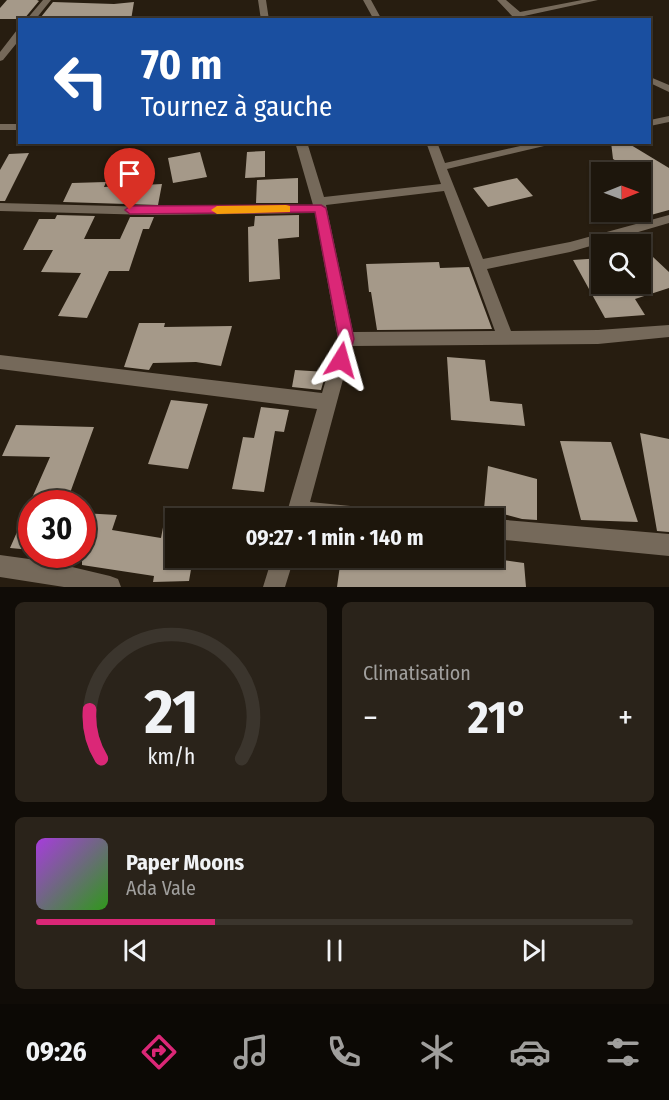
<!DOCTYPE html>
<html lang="fr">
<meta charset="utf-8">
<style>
:root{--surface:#1d160c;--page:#2a231a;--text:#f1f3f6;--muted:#a09f9d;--line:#3b352d;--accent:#db2777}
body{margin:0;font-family:"Fira Sans Condensed",sans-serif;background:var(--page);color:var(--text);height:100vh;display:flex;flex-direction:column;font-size:22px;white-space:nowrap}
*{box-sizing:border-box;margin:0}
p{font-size:20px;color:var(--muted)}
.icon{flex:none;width:33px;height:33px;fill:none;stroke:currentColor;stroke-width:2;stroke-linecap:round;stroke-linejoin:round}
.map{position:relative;height:587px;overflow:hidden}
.details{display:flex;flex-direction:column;gap:15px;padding:15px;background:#100c07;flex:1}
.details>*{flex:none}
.top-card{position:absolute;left:18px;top:18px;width:633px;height:126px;border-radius:0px;box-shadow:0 2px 4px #0004,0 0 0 2px var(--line);background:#1a4fa0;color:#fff;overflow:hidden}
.needle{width:39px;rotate:89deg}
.buttons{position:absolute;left:591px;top:162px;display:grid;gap:12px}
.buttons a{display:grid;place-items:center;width:60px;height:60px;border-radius:0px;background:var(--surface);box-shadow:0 2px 4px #0004,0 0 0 2px var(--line);font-size:30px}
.speed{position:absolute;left:18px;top:490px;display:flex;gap:12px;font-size:30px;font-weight:700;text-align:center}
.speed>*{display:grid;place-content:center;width:78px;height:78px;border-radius:50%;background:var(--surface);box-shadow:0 2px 4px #0004,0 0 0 2px var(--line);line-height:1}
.speed .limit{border:9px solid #d22;background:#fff;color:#111}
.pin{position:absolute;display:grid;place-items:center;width:51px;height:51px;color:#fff;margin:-62px -26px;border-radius:50% 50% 50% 0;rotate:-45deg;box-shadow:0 0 6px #0007}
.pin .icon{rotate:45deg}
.me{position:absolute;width:66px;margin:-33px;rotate:8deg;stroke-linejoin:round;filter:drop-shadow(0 0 4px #0008)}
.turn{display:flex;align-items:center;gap:21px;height:126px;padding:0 24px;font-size:27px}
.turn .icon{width:78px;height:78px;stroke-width:2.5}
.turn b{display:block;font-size:42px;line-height:51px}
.big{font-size:45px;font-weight:700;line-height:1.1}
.details .card{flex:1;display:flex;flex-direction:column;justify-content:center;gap:9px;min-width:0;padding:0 21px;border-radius:9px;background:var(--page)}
.details .dial{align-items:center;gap:0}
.dial svg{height:156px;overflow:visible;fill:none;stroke:var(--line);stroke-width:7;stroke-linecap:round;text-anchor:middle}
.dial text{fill:var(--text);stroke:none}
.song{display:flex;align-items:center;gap:18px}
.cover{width:72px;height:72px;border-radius:9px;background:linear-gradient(135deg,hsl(280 70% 55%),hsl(110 70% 35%))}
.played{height:6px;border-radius:3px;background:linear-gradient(90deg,var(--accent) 30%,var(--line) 30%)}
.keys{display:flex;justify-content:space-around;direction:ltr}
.heat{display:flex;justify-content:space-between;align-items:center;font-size:33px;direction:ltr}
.details .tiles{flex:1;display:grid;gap:15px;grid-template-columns:1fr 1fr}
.card:last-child{grid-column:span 2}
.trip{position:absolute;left:165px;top:508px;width:339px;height:60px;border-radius:0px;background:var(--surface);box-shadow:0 2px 4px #0004,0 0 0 2px var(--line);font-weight:700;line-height:60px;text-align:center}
.tab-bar{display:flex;height:96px;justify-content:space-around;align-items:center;background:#0c0905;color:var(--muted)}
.tab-bar .icon{width:42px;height:42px}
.tab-bar .current{color:var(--accent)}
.tab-bar b{font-size:27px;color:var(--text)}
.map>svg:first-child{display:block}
.building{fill:#a59989}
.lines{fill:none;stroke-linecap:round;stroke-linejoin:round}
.minor{fill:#75695a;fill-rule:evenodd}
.route{fill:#db2777;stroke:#8e194d;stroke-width:1.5}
.slow{fill:#f59e0b}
</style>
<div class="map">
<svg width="669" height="587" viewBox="0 0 669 587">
<rect width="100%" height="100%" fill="#271d10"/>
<path class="building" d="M 7,0 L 37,0 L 39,1 L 24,19 L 0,19 L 0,8 Z
M 53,2 L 114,4 L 134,2 L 131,20 L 66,20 L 66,17 L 41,17 Z
M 611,142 L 626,142 L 669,168 L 669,210 L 640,218 L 640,172 L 635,172 L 613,159 Z
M 265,151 L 265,177 L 245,178 L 247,152 Z
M 200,152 L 207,177 L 173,183 L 168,158 Z
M 29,153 L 5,201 L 0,201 L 0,170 L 9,154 Z
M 298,178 L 298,203 L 256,203 L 257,180 Z
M 517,178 L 533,196 L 488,207 L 473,188 Z
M 106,182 L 104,187 L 162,184 L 158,205 L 63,202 L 72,183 Z
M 57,215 L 95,216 L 84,239 L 120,239 L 130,217 L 154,217 L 149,229 L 143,229 L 129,271 L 109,271 L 87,318 L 58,316 L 81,273 L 41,272 L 53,250 L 23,250 L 39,219 L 55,219 Z
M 299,215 L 299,237 L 278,239 L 280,279 L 249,282 L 248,227 L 254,226 L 255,216 Z
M 653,257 L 669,272 L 669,288 L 635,299 L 645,315 L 605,318 L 573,260 L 602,258 L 602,284 L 640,284 L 640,260 Z
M 439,262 L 440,268 L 469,267 L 492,329 L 377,330 L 371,292 L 369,292 L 366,264 Z
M 139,323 L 165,323 L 164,327 L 232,326 L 221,366 L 196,362 L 153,363 L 149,370 L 124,367 Z
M 447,357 L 485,360 L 490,401 L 522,404 L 525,426 L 451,420 Z
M 295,370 L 326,372 L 321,390 L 292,387 Z
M 171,400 L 208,404 L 188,469 L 148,464 Z
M 261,407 L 289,410 L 284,432 L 275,431 L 264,492 L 232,489 L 243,437 L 254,438 Z
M 16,425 L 94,427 L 66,504 L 32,504 L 32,550 L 10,548 L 50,457 L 2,456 Z
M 640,433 L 669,439 L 669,532 L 657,531 Z
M 560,441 L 611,442 L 638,522 L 581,520 Z
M 488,466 L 537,479 L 537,520 L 522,519 L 484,509 Z
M 167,506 L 176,507 L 176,558 L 193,558 L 189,581 L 153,582 L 154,576 L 82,565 L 82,513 L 117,515 L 112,530 L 161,538 Z
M 341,558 L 488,558 L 524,563 L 526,587 L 337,587 Z"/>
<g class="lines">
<path class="minor" d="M 43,0 L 51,0 L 35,20 L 26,20 Z
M 258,0 L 266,0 L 269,20 L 261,20 Z
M 363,0 L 371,0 L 382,20 L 374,20 Z
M 497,0 L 506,0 L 520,12 L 582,0 L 598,0 L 524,16 L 528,20 L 513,17 Z
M 17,30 L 20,30 L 20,39 L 3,60 L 0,61 L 0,52 Z
M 650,77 L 669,85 L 669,92 L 650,83 Z
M 669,116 L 669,122 L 650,126 L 650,120 Z
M 0,124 L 20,124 L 20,130 L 0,130 Z
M 295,142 L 307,142 L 324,197 L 441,184 L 426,142 L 437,142 L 445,163 L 538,142 L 561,142 L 447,169 L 483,259 L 570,242 L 669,215 L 669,223 L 570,252 L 487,269 L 511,331 L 598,330 L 669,325 L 669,337 L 598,344 L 352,346 L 310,502 L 381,509 L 388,512 L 391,519 L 285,519 L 317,409 L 0,369 L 0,355 L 322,393 L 338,339 L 315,213 L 152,215 L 0,211 L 0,203 L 152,207 L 313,205 ZM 444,191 L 495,331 L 353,332 L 326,205 Z
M 493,519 L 494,519 L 669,534 L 669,556 L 494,539 Z
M 0,555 L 51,562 L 110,576 L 118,579 L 121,587 L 64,587 L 0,577 Z
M 272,558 L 294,558 L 285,587 L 263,587 Z"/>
</g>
<path class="route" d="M 321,205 L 326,208 L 354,339 L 346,365 L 341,367 L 335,365 L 333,360 L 339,339 L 315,212 L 130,214 L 125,210 L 130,206 Z"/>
<path class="slow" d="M 286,205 L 290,206 L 290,212 L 217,214 L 211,210 L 217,206 Z"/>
</svg>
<div class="buttons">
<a><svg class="needle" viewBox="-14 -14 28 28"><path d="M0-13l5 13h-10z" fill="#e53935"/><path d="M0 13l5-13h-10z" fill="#a09f9d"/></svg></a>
<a><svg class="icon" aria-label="search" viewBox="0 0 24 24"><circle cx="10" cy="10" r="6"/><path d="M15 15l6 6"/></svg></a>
</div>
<div class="speed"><div class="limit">30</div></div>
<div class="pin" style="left:130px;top:210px;background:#d93025"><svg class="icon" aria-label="arrive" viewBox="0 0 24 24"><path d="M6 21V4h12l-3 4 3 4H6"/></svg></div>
<svg class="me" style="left:341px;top:360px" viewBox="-20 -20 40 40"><path d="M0-17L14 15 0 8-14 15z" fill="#db2777" stroke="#fff" stroke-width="4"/></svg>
<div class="trip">09:27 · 1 min · 140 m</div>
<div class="top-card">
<div class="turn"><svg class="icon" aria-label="left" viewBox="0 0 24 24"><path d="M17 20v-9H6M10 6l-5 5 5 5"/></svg><div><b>70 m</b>Tournez à gauche</div></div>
</div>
</div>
<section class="details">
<div class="tiles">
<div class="card dial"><svg viewBox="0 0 100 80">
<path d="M14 69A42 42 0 1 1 86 69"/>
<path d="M14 69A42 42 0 0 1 8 44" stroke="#db2777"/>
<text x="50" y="56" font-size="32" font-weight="700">21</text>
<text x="50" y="72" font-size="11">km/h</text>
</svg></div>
<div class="card"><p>Climatisation</p>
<div class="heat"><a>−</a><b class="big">21°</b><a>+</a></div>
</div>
<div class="card">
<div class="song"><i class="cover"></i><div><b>Paper Moons</b><p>Ada Vale</p></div></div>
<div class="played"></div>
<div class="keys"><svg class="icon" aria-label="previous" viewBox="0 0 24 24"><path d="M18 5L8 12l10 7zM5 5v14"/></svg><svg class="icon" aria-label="pause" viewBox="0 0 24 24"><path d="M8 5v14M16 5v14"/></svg><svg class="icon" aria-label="next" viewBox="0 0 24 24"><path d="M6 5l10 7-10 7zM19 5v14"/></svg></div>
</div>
</div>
</section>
<nav class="tab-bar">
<b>09:26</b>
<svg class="icon current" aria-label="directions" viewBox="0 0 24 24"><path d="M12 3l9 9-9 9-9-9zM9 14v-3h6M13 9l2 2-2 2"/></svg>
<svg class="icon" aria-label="music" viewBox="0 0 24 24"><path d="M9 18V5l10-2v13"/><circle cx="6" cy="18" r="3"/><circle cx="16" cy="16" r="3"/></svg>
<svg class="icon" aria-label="phone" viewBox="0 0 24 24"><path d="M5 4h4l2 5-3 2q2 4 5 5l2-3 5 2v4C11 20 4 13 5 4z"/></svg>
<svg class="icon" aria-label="climate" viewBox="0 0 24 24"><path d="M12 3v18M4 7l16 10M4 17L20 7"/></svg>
<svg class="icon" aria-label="car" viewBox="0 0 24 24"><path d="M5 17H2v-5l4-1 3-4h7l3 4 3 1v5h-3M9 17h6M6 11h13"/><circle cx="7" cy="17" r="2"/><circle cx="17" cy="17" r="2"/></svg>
<svg class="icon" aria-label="filters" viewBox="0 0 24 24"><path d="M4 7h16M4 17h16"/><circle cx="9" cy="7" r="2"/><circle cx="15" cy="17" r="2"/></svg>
</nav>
